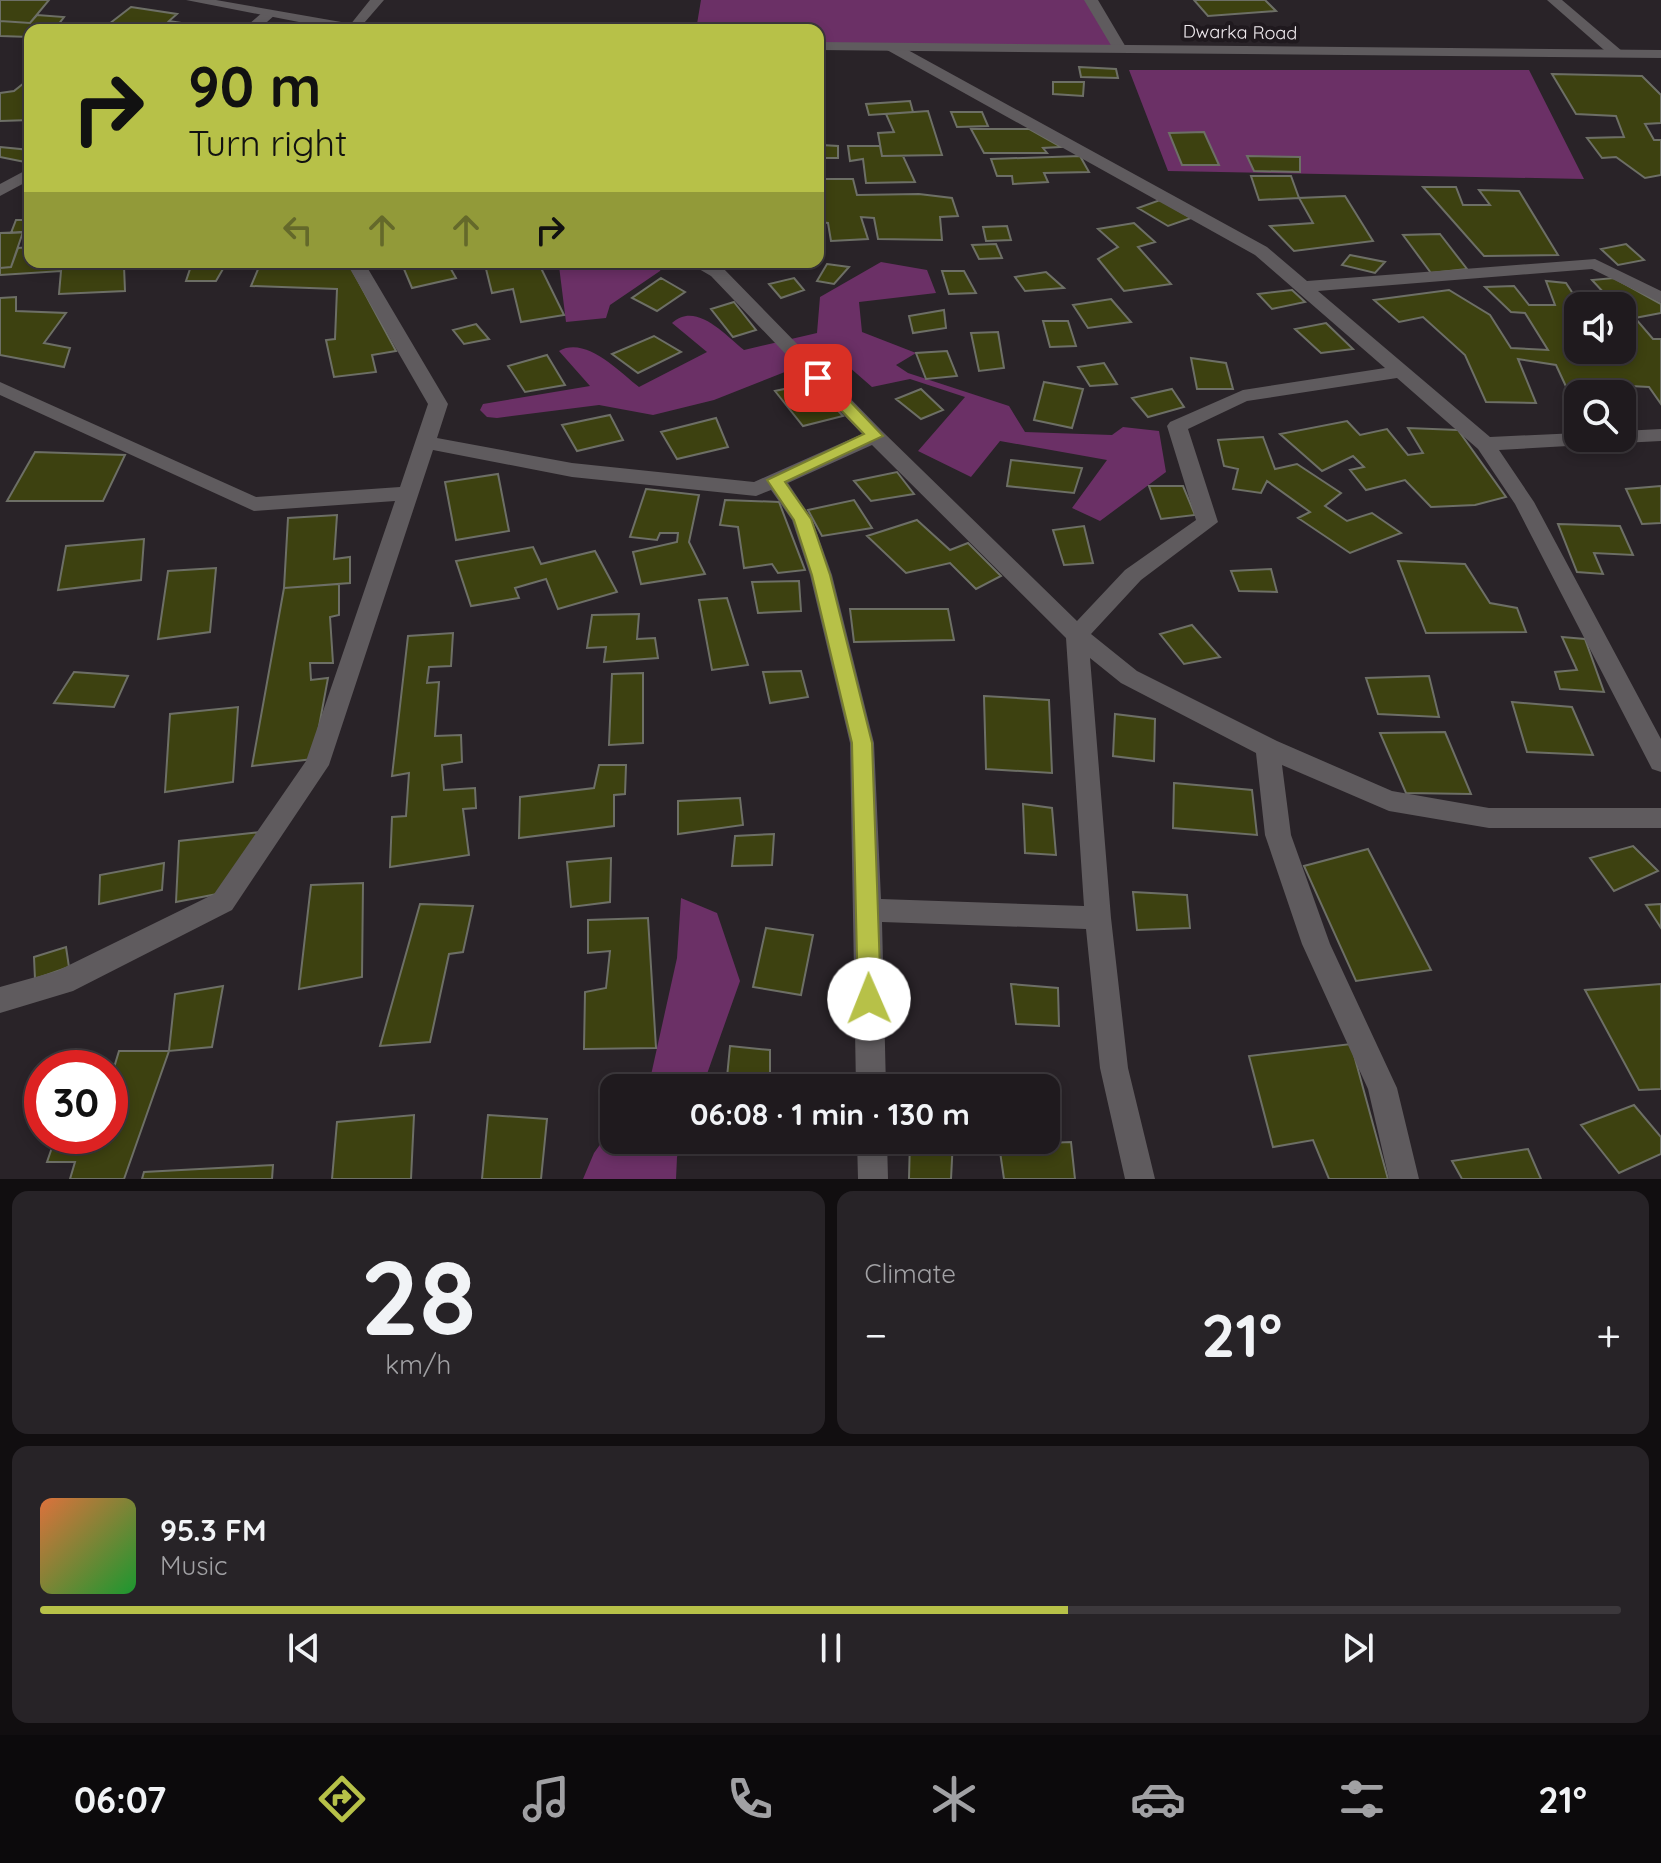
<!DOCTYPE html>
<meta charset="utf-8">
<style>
:root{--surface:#1f1a1e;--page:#272327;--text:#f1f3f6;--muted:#a1a1a4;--line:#3c383c;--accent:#b7c148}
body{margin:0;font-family:Quicksand,sans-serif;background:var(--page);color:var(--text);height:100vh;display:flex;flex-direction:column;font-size:30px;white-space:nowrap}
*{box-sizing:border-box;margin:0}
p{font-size:26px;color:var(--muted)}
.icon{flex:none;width:44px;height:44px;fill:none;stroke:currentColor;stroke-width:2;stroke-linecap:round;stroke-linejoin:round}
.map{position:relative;height:1179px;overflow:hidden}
.panel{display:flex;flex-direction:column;gap:12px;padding:12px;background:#110e10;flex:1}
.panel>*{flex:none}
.guide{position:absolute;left:24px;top:24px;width:800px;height:244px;border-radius:16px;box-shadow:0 4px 12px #0003,0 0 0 2px var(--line);background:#b7c148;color:#111;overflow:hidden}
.tools{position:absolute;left:1564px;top:292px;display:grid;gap:16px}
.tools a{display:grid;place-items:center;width:72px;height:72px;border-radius:16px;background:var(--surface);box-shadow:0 4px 12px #0003,0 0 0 2px var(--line);font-size:40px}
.speed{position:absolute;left:24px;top:1050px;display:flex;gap:16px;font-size:40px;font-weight:700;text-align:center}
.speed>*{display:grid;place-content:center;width:104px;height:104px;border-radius:50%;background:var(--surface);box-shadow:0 4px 12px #0003,0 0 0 2px var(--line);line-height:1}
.speed .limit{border:12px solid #d22;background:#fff;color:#111}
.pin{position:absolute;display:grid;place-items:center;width:68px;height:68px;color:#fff;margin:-34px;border-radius:16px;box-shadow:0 4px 12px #0006}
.me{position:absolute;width:88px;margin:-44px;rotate:359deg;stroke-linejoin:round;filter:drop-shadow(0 0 6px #0008)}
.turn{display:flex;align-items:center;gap:28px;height:168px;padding:0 32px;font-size:36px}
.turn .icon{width:104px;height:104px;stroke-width:2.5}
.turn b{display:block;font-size:56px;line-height:68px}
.lanes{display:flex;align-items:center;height:76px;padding:0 32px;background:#0003;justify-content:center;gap:40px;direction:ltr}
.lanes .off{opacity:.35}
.big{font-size:60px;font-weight:700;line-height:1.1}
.panel .widget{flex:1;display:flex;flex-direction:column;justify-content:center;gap:12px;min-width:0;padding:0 28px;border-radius:16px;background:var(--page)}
.panel .dial{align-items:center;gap:0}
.dial b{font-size:104px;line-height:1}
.song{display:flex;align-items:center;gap:24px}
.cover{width:96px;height:96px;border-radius:12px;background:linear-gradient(135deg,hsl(20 70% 55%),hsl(130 70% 35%))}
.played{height:8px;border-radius:4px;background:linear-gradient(90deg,var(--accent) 65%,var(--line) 65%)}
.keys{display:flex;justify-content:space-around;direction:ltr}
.heat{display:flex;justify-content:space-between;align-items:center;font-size:44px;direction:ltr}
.panel .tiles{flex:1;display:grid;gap:12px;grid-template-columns:1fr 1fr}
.widget:last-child{grid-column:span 2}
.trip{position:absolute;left:600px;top:1074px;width:460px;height:80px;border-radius:16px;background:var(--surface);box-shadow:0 4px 12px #0003,0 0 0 2px var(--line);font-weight:700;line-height:80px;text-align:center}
.dock{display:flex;height:128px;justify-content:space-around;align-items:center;background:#0c0a0c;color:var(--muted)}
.dock .icon{width:56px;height:56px}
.dock .selected{color:var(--accent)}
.dock b{font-size:36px;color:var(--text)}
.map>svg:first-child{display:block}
.green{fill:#6b3066}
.building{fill:#3d4110;stroke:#6d6f66;stroke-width:2}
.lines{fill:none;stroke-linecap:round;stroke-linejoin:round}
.minor{fill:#5f5b5e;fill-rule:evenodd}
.tertiary{fill:#5f5b5e;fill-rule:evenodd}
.route{fill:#b7c148;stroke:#777d2f;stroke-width:2}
.labels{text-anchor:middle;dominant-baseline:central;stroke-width:8;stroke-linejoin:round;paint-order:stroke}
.far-street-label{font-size:18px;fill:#f1ecf0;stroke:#1f191e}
</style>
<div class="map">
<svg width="1661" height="1179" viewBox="0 0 1661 1179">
<rect width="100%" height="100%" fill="#292328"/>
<path class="green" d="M 701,0 L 1091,0 L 1120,49 L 818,46 L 818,30 L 696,30 Z
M 1129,70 L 1529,70 L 1584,179 L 1168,171 Z
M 577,262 L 664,262 L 660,271 L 610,305 L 606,318 L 566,322 L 559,266 Z
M 881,262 L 927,270 L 936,293 L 859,302 L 862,332 L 916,353 L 896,365 L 908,373 L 1009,406 L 1025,432 L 1112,435 L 1123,427 L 1159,431 L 1166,472 L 1100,521 L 1072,508 L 1107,460 L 1000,441 L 971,477 L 918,451 L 965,397 L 910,379 L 872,387 L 833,353 L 714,400 L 653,415 L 599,405 L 497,418 L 487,417 L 480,410 L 483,404 L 590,386 L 559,351 C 586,336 618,371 639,387 L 707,352 L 672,323 C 696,301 725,335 744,350 L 817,333 L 820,297 Z
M 681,898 L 717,913 L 740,981 L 702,1088 L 641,1088 L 651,1075 L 677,958 Z
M 614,1125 L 614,1140 L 683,1140 L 677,1157 L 676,1179 L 583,1179 L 594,1153 Z"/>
<path class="building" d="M 0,0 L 49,0 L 30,23 L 0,21 Z
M 1194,0 L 1265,0 L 1276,11 L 1208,16 Z
M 131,7 L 177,14 L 169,21 L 188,24 L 178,30 L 93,30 L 103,23 L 109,24 Z
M 37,15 L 64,17 L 54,30 L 30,30 L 30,37 L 0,36 L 0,21 L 30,23 Z
M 1079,67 L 1116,69 L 1118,78 L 1081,77 Z
M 1552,74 L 1642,76 L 1661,95 L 1661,123 L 1645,124 L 1654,140 L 1661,140 L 1661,175 L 1645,178 L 1616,157 L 1602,158 L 1587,138 L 1624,137 L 1616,116 L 1576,114 Z
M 29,79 L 30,120 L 0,121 L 0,93 L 14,91 Z
M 1053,82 L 1084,82 L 1083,96 L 1053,94 Z
M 910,101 L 913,112 L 869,115 L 866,104 Z
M 928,111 L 942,155 L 882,156 L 878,133 L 894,132 L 886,114 Z
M 951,112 L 982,112 L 988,126 L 957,127 Z
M 971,129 L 1029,129 L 1061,147 L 1043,148 L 1047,153 L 984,153 Z
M 1204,132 L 1219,165 L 1182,165 L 1169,133 Z
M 821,145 L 838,146 L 838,158 L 818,158 L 818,152 L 822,152 Z
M 848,146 L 880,146 L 882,156 L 903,156 L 915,182 L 866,183 L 863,159 L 850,161 Z
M 0,147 L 30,150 L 30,163 L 0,157 Z
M 1080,156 L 1089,172 L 1044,173 L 1048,182 L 1013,184 L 1012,176 L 997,176 L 991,159 Z
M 1247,156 L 1300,157 L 1300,172 L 1254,171 Z
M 1251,176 L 1291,176 L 1299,198 L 1259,200 Z
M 818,179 L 853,179 L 857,195 L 919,194 L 952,198 L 958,216 L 940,217 L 942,240 L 878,239 L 874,218 L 861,217 L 868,239 L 831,241 L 828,223 L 819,222 L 818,232 Z
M 1423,187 L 1456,187 L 1463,205 L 1490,205 L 1479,190 L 1519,191 L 1558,255 L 1484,256 Z
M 1345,196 L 1373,241 L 1294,251 L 1270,226 L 1313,223 L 1299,198 Z
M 1160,200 L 1191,218 L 1168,226 L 1138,208 Z
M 16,220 L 30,220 L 30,232 L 11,233 Z
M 1134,223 L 1155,242 L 1138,247 L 1171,284 L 1124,291 L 1098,259 L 1118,247 L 1098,229 Z
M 1007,226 L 1011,240 L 986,241 L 983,227 Z
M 23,232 L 11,267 L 0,268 L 0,233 Z
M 1440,234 L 1467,269 L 1431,273 L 1403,235 Z
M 996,244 L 1002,258 L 979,259 L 972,245 Z
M 1626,244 L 1644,260 L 1618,265 L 1601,249 Z
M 30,247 L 30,262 L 227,262 L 216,281 L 186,281 L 192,263 L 124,266 L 125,291 L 59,294 L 61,271 L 0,275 L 0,268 L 11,267 L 18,248 Z
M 1350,255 L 1385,262 L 1375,273 L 1342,265 Z
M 261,262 L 348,262 L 396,351 L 372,355 L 376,372 L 334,377 L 326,340 L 335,339 L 337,289 L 251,286 Z
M 401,262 L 447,262 L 456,278 L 412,288 Z
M 539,264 L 564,315 L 521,322 L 513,289 L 492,293 L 486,269 Z
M 827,264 L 849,267 L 834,284 L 817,281 Z
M 942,271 L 964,271 L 976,293 L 949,294 Z
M 1046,272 L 1064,288 L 1025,291 L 1015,277 Z
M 661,278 L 685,292 L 657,311 L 632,298 Z
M 794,278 L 804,290 L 781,298 L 769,284 Z
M 1614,278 L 1661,304 L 1661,313 L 1635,318 L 1653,339 L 1661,339 L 1661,404 L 1649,387 L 1612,385 L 1616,394 L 1578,394 L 1576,408 L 1556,365 L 1518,359 L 1536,403 L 1486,402 L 1465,355 L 1423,317 L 1399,322 L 1374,300 L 1449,290 L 1490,315 L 1511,348 L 1548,350 L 1525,313 L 1511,312 L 1485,287 L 1514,286 L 1529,305 L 1555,305 L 1546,281 L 1566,283 L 1581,306 L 1578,350 L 1622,350 L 1622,306 L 1616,306 L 1592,280 Z
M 1292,290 L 1305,302 L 1272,309 L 1258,294 Z
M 16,297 L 16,311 L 66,313 L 44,343 L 70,348 L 64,367 L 0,355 L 0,298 Z
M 1111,299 L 1131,322 L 1088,328 L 1073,305 Z
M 734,302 L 756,330 L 733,337 L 711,309 Z
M 944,310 L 946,328 L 913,333 L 909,316 Z
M 1043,321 L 1068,321 L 1076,346 L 1050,347 Z
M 1326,323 L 1353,349 L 1321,353 L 1295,329 Z
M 476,324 L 489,339 L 464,344 L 453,330 Z
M 998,332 L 1004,368 L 979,371 L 971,333 Z
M 654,336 L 681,352 L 638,373 L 612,354 Z
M 947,351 L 957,376 L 926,379 L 916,353 Z
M 547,355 L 565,385 L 525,392 L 508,366 Z
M 1191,358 L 1226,363 L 1233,389 L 1197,389 Z
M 1104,363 L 1117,384 L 1090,386 L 1078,367 Z
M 1044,382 L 1083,389 L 1072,428 L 1034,420 Z
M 812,383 L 843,416 L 803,426 L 775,391 Z
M 921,389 L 943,410 L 921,419 L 896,399 Z
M 1172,389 L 1184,407 L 1148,417 L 1132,398 Z
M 610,415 L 623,440 L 577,451 L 562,425 Z
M 716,418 L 728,447 L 677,459 L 661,432 Z
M 1347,421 L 1360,435 L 1387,429 L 1408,455 L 1423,453 L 1408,428 L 1458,430 L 1506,497 L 1475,505 L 1431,507 L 1405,480 L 1366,490 L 1350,470 L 1364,467 L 1353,456 L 1322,471 L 1280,434 Z
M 1263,437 L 1275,469 L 1297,464 L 1341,493 L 1325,506 L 1347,521 L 1372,513 L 1401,533 L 1350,553 L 1298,518 L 1310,512 L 1267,481 L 1261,493 L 1233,489 L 1238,469 L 1224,466 L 1218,440 Z
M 35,452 L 125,455 L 103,501 L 7,501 Z
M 1011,460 L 1082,468 L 1074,493 L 1007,486 Z
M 897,472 L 914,494 L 871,501 L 854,481 Z
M 498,474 L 509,531 L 456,540 L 445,482 Z
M 1149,486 L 1183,486 L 1195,515 L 1161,519 Z
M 1661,486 L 1661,523 L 1642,524 L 1626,489 Z
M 646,489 L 699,495 L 689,542 L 705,574 L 641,584 L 633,552 L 677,542 L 678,533 L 660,533 L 657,540 L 630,537 Z
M 725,500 L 779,502 L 805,570 L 778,573 L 772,564 L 744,568 L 738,527 L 720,525 Z
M 854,500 L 872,528 L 822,536 L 808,510 Z
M 337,515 L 334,559 L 350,557 L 350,583 L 284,588 L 288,518 Z
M 917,520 L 950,550 L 968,543 L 1001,576 L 976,589 L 950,563 L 906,573 L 867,536 Z
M 1558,524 L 1620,526 L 1633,555 L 1594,553 L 1603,574 L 1577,572 Z
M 1084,526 L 1093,563 L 1064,565 L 1053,530 Z
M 144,539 L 141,580 L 58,590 L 66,546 Z
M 533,547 L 541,564 L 595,551 L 617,592 L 558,609 L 546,579 L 515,588 L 519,598 L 471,606 L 456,561 Z
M 1398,561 L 1465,564 L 1490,603 L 1517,608 L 1526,632 L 1426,633 Z
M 216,568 L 210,632 L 158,639 L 168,571 Z
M 1271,569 L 1277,592 L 1239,591 L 1231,571 Z
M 799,581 L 801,611 L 758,613 L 752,582 Z
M 339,584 L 339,615 L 330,617 L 333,663 L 310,663 L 311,680 L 328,678 L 313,759 L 252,766 L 284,588 Z
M 727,598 L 748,665 L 712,670 L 699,600 Z
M 850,609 L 948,609 L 954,640 L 854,642 Z
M 639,614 L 637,639 L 655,638 L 658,658 L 604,662 L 606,647 L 587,648 L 592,615 Z
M 1192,625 L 1220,657 L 1184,664 L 1160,634 Z
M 453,633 L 451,666 L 429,667 L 427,683 L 439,682 L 435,736 L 461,735 L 462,762 L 442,765 L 444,790 L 475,788 L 476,808 L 463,809 L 469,855 L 390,867 L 392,817 L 406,816 L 409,773 L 392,776 L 408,636 Z
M 1562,637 L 1585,639 L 1604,692 L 1560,689 L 1555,672 L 1577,670 Z
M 801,671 L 808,697 L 770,703 L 763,672 Z
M 74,672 L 128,676 L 114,707 L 54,703 Z
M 643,673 L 643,743 L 609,745 L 612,674 Z
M 1429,676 L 1439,717 L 1378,714 L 1366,678 Z
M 984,696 L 1049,700 L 1052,773 L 986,769 Z
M 1512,702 L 1572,707 L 1593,755 L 1527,752 Z
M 238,707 L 233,782 L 165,792 L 170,714 Z
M 1115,714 L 1155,719 L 1154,761 L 1113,756 Z
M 1445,732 L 1471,794 L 1406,793 L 1380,733 Z
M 599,765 L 626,765 L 625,794 L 614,795 L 614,826 L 519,838 L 520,797 L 594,788 Z
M 1174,783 L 1252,790 L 1257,835 L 1173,828 Z
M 740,798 L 743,825 L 678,834 L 678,801 Z
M 1023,804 L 1052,808 L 1056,855 L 1025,853 Z
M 260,832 L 217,894 L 176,902 L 179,841 Z
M 774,834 L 772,865 L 732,866 L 735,836 Z
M 1633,846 L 1658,871 L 1614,891 L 1590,858 Z
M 1368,849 L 1431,970 L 1356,981 L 1304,866 Z
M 611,858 L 610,902 L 571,907 L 567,862 Z
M 164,863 L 162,890 L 99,904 L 100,875 Z
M 363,883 L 362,977 L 299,989 L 311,885 Z
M 1133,892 L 1187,895 L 1190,928 L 1137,930 Z
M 420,904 L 473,906 L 463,952 L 449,954 L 430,1042 L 380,1046 Z
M 1661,904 L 1661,928 L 1646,905 Z
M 648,918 L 656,1048 L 584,1049 L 585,992 L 606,988 L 610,951 L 588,953 L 588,920 Z
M 766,928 L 813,935 L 801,995 L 753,987 Z
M 66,947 L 69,967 L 35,979 L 34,957 Z
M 1011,984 L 1058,988 L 1059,1026 L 1016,1024 Z
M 1661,984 L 1661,1089 L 1639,1090 L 1585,990 Z
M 223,986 L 212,1047 L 169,1051 L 175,994 Z
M 1351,1044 L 1388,1179 L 1329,1179 L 1313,1140 L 1273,1147 L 1249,1056 Z
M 730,1046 L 770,1050 L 770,1088 L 726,1088 Z
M 119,1051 L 169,1051 L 124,1179 L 70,1179 L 75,1162 L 47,1162 L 56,1136 L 110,1136 L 110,1081 Z
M 1634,1105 L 1661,1137 L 1661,1154 L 1619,1173 L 1581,1125 Z
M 414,1115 L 411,1179 L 332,1179 L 337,1122 Z
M 488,1115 L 547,1119 L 541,1179 L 482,1179 Z
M 910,1140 L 953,1140 L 951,1179 L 909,1179 Z
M 1071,1142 L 1075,1179 L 1004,1179 L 999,1145 Z
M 1528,1149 L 1541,1179 L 1462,1179 L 1452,1161 Z
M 273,1165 L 272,1179 L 142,1179 L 144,1172 Z"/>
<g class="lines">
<path class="minor" d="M 370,0 L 384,0 L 358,30 L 346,30 Z
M 1084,0 L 1098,0 L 1127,49 L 1125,52 L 1115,52 Z
M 1547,0 L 1562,0 L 1622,51 L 1622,57 L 1612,57 Z
M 264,11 L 276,14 L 258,30 L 242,30 Z
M 887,44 L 897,44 L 1267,247 L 1307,281 L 1595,259 L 1661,291 L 1661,303 L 1592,269 L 1318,291 L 1490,437 L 1578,433 L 1578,438 L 1622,438 L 1622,431 L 1661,429 L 1661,441 L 1622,443 L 1613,438 L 1603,444 L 1499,450 L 1534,502 L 1661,739 L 1661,772 L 1652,769 L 1515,504 L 1478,449 L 1397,378 L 1247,401 L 1188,429 L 1218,522 L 1141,580 L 1091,634 L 1137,671 L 1277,741 L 1392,791 L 1489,808 L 1661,808 L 1661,828 L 1489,828 L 1389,811 L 1282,765 L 1291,835 L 1330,944 L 1397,1088 L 1419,1179 L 1389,1179 L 1368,1089 L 1302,944 L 1265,835 L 1256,753 L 1121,683 L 1090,658 L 1111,918 L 1128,1068 L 1155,1179 L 1125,1179 L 1100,1068 L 1086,929 L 882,922 L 886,1088 L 856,1088 L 850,743 L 810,575 L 792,520 L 771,490 L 756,496 L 572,477 L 433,450 L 329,765 L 232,910 L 73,991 L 0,1013 L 0,987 L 57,971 L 214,894 L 306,761 L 395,501 L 254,511 L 0,395 L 0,382 L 256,497 L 400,487 L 428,404 L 346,262 L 364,262 L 448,404 L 437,438 L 572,463 L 754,482 L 862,434 L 711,276 L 687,262 L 710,262 L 723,268 L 882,431 L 1077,621 L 1125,570 L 1196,520 L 1167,426 L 1170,422 L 1243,390 L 1385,368 L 1255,255 L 887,50 ZM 872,445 L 1066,638 L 1084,906 L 881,899 L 874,743 L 832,575 L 812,519 L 788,483 Z
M 30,168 L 30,180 L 0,196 L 0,184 Z
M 857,1140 L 887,1140 L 888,1179 L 858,1179 Z"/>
<path class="tertiary" d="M 186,0 L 216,0 L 364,26 L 371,30 L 340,30 Z
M 818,42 L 1661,50 L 1661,58 L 818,50 Z"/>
</g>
<path class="route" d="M 818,373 L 824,374 L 883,436 L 785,482 L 811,519 L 830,575 L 872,743 L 881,999 L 878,1007 L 869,1010 L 861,1007 L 858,999 L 852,743 L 812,575 L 794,520 L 767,480 L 864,434 L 813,381 L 810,378 Z"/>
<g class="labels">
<g class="far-street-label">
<text transform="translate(1240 32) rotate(1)">Dwarka Road</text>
</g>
</g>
</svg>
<div class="tools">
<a><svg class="icon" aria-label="sound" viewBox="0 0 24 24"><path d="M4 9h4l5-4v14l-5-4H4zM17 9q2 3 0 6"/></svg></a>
<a><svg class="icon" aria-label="search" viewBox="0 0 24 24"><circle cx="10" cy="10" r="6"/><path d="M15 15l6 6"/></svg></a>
</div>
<div class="speed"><div class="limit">30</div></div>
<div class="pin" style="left:818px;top:378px;background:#d93025"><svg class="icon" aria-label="arrive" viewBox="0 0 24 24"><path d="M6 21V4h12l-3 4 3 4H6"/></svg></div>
<svg class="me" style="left:869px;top:999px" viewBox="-20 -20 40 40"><circle r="19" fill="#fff"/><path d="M0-13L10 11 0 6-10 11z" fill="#b7c148"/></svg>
<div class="trip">06:08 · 1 min · 130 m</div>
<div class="guide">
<div class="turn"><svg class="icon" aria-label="right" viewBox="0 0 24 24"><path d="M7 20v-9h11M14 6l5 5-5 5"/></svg><div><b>90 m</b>Turn right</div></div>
<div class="lanes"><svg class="icon off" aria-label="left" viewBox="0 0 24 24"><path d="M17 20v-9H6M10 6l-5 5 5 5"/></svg><svg class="icon off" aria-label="ahead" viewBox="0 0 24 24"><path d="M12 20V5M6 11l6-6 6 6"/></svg><svg class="icon off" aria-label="ahead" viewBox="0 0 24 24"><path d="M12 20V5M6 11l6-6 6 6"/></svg><svg class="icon" aria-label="right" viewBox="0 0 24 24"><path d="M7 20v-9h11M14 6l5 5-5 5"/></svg></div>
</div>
</div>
<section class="panel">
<div class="tiles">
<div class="widget dial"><b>28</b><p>km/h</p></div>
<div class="widget"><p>Climate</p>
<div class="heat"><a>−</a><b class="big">21°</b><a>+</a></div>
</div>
<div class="widget">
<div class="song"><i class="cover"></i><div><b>95.3 FM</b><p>Music</p></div></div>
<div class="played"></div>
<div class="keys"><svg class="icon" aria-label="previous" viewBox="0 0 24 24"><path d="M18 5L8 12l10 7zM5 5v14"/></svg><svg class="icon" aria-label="pause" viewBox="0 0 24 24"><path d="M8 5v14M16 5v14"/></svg><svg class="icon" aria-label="next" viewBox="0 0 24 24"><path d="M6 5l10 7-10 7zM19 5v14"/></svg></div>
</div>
</div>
</section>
<nav class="dock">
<b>06:07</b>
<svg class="icon selected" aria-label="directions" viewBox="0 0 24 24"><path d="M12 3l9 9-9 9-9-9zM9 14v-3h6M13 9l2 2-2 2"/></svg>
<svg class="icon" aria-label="music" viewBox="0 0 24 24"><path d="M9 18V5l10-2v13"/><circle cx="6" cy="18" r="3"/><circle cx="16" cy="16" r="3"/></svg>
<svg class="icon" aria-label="phone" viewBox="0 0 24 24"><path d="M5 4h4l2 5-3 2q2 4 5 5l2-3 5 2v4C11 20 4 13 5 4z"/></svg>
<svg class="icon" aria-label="climate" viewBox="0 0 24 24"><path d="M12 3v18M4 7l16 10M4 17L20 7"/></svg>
<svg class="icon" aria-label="car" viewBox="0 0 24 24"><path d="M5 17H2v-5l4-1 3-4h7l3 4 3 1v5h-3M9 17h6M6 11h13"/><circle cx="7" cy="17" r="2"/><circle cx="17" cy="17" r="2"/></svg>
<svg class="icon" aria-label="filters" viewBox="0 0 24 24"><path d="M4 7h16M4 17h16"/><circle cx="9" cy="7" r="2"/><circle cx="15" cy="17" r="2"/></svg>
<b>21°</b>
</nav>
